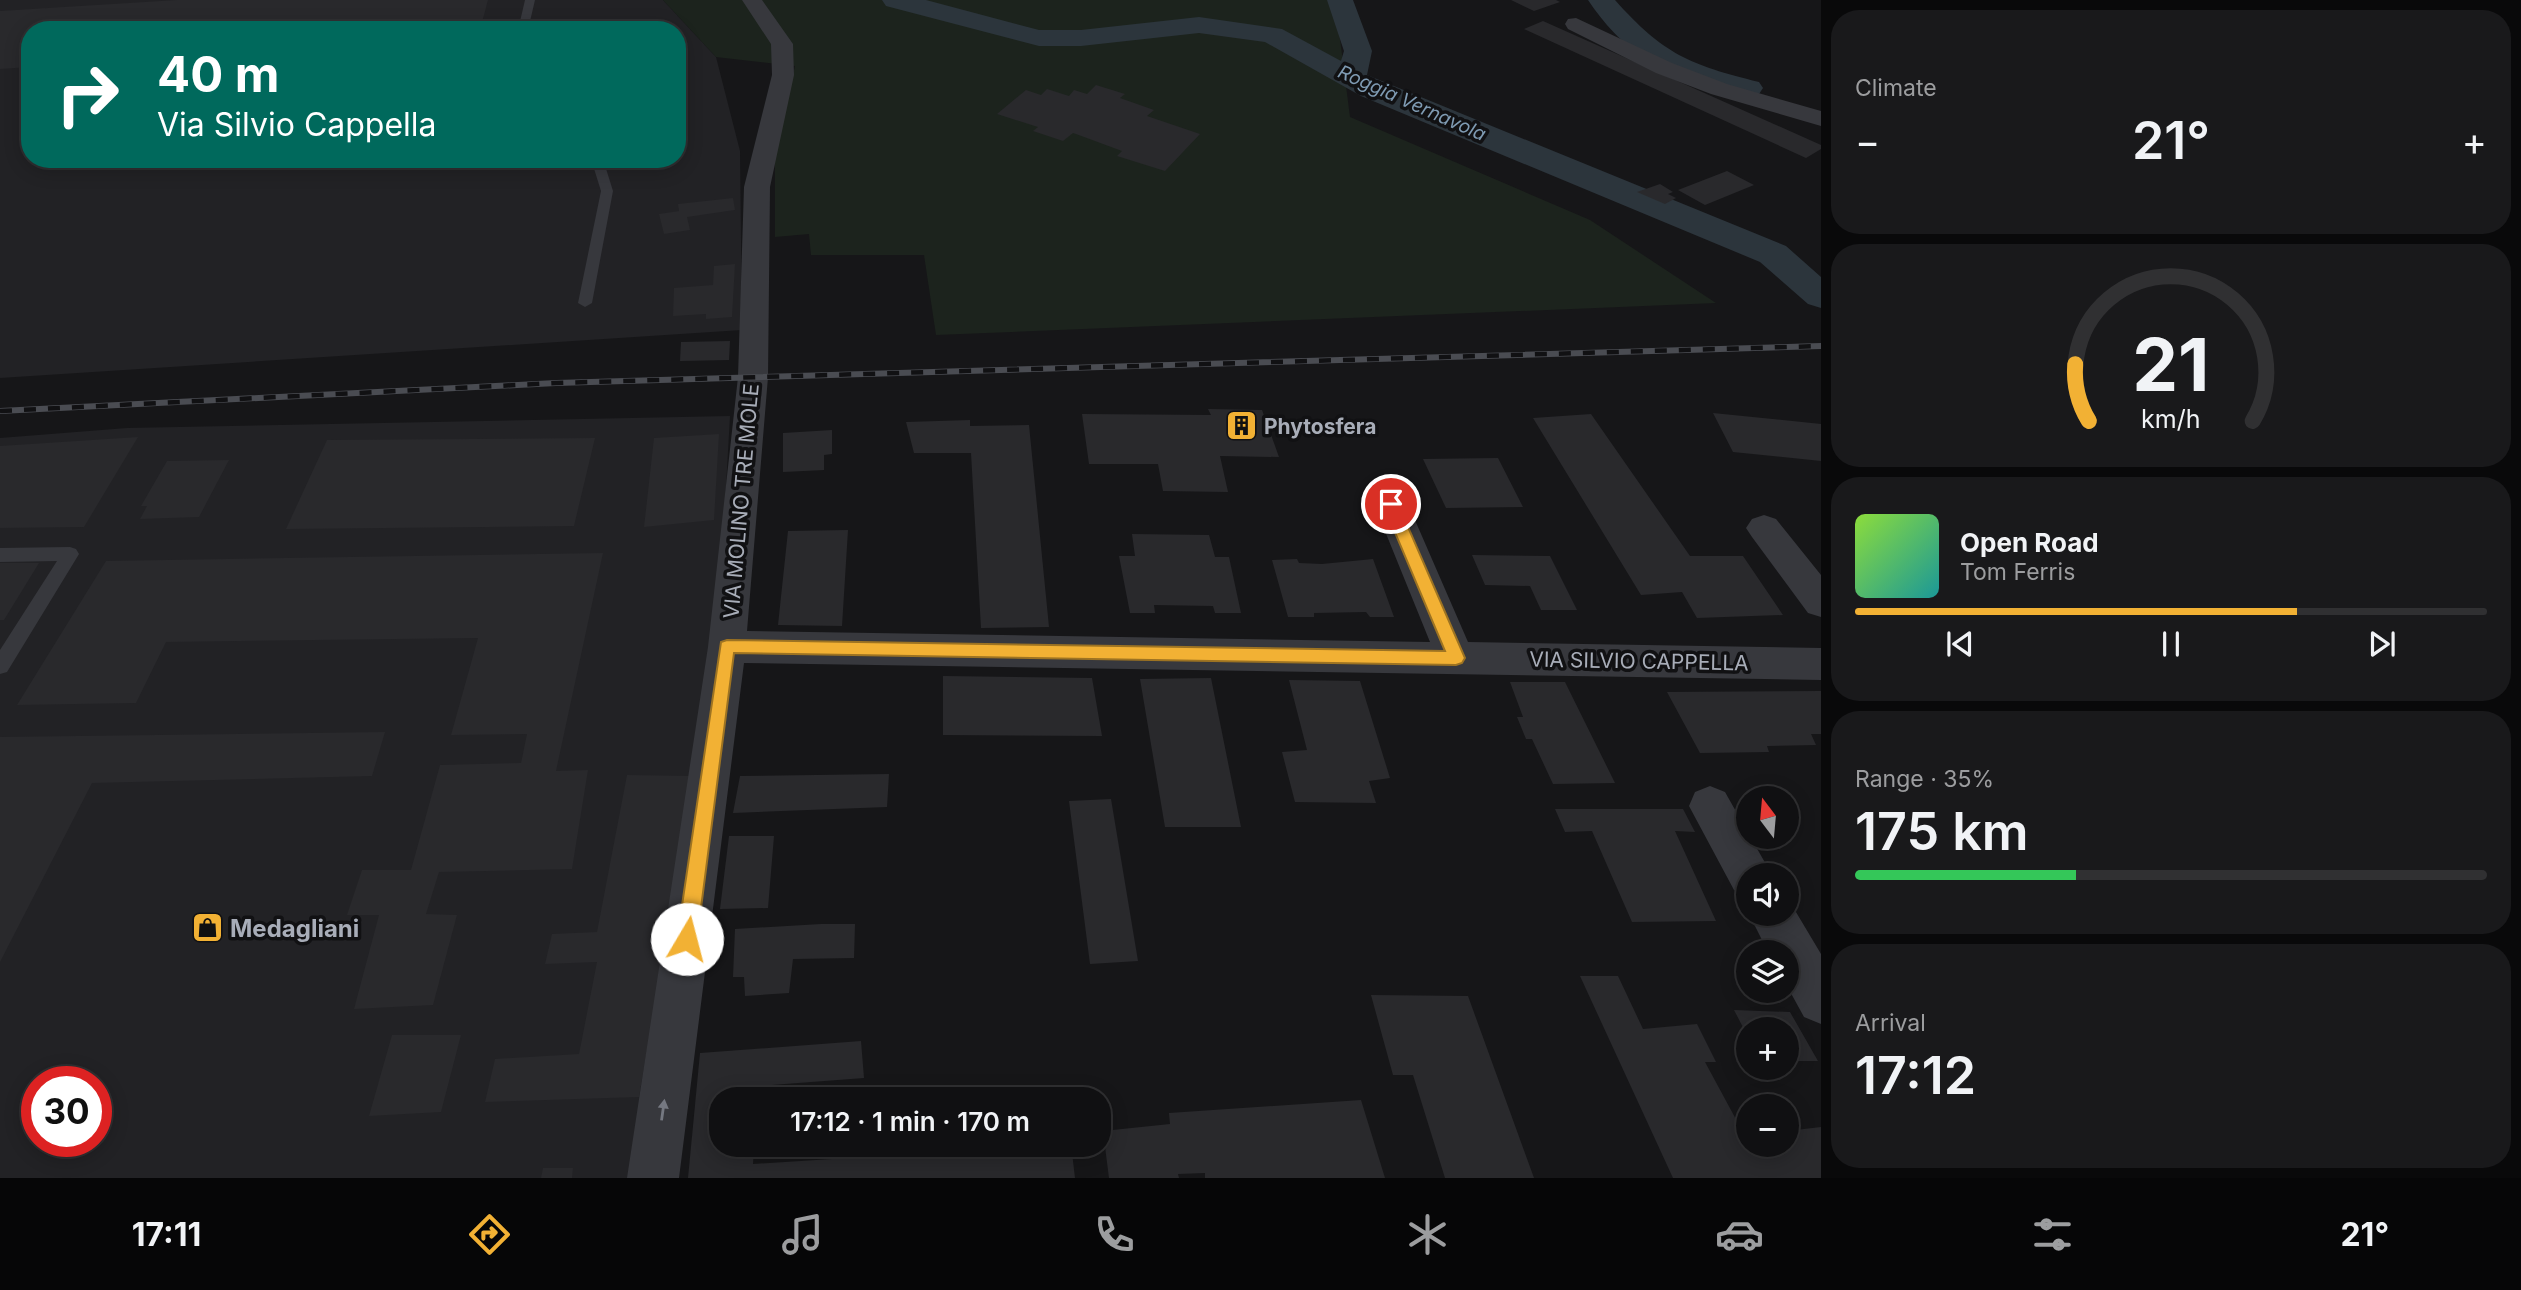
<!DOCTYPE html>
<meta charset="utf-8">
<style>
:root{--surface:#101012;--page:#19191b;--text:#f1f3f6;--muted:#9c9d9f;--line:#303032;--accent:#f2b134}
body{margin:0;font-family:Inter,sans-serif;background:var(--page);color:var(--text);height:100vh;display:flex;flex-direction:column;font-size:26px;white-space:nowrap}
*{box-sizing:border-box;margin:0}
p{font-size:23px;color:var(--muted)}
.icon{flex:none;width:38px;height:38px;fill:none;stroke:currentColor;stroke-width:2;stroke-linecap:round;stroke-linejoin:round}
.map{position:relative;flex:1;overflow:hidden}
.sheet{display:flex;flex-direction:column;gap:10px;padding:10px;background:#09090a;width:700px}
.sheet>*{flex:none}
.top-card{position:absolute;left:21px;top:21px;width:665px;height:147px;border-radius:28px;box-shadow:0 4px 18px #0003,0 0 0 2px var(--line);background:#00695c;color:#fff;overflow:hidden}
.needle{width:46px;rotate:344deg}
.buttons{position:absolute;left:1736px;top:786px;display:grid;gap:14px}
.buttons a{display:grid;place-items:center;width:63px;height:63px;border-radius:50%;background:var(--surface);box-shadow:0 4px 18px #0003,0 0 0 2px var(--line);font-size:35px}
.speed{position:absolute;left:21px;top:1066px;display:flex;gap:14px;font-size:35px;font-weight:700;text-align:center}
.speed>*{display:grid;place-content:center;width:91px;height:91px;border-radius:50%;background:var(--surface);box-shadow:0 4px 18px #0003,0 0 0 2px var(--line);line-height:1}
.speed .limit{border:10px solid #d22;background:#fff;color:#111}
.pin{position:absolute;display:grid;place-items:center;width:60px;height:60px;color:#fff;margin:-30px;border:4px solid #fff;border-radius:50%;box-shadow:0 2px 7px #0007}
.me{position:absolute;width:77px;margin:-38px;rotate:8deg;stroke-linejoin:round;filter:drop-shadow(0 0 5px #0008)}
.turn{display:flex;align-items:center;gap:24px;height:147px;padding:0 21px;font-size:32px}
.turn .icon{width:91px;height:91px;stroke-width:2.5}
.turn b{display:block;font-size:49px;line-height:60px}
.big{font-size:52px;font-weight:600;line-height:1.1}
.sheet .widget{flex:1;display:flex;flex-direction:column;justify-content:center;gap:10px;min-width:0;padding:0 24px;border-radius:28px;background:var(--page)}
.sheet .dial{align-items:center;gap:0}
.dial svg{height:182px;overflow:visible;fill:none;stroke:var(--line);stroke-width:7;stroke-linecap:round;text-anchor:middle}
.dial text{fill:var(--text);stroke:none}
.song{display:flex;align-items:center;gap:21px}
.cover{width:84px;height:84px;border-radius:10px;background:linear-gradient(135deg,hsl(90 70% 55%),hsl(180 70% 35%))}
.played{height:7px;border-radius:4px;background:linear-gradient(90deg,var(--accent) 70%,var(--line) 70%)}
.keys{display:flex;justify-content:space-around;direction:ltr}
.heat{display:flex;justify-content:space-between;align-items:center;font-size:38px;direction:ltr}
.charge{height:10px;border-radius:5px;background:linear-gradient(90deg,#34c759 35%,var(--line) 0)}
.trip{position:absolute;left:709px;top:1087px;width:402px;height:70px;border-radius:28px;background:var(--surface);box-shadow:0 4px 18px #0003,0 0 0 2px var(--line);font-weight:600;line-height:70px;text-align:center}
.menu{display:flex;height:112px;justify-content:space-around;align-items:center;background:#060607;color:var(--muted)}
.menu .icon{width:49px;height:49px}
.menu .active{color:var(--accent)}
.menu b{font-size:32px;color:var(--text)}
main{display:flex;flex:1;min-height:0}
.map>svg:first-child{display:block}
.built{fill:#222225;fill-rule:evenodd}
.green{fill:#1c231d}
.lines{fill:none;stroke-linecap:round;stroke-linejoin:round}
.canal{fill:#2c353c;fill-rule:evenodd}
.building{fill:#29292c}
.lane{fill:#37383d;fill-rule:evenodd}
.street{fill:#37383d;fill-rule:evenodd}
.rail-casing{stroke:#4a4c52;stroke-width:6}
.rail{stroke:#111113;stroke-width:4.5;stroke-dasharray:12;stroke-linecap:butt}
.oneway{fill:#757881}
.route{fill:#f2b134;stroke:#9d7322;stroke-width:2}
.labels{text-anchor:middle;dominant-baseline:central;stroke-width:7;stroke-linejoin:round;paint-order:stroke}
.far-water-label{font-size:19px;font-style:italic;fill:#7f9bb3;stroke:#111113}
.poi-label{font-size:21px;font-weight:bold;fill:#a8adb8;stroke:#111113;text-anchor:start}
.street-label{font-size:21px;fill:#a8adb8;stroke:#111113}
.near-poi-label{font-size:24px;font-weight:bold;fill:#a8adb8;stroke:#111113;text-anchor:start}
</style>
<main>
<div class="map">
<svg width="1821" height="1178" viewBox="0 0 1821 1178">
<rect width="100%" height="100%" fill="#161618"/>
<path class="built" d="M 0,0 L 663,0 L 716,57 L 740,151 L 742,330 L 0,378 ZM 30,30 L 677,30 L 677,159 L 30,159 Z
M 730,416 L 715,682 L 643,1178 L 0,1178 L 0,438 L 127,428 ZM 37,1082 L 96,1082 L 96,1141 L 37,1141 Z"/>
<path class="green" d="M 663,0 L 1335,0 L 1350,117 L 1590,220 L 1716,303 L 936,335 L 924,255 L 811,255 L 809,234 L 775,237 L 775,150 L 795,66 L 716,57 Z"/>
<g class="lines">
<path class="canal" d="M 882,0 L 926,0 L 1039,30 L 1081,30 L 1199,17 L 1282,29 L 1341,61 L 1344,51 L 1327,0 L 1353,0 L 1372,51 L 1367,75 L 1786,246 L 1821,277 L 1821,308 L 1808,304 L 1760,262 L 1361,96 L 1265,42 L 1199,33 L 1081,46 L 1039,46 L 886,6 Z
M 1588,0 L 1615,0 C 1663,54 1690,65 1759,82 L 1763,88 L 1759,94 C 1744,98 1730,93 1716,89 C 1659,75 1621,49 1588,0 Z"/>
</g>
<path class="building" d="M 177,0 L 488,0 L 480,30 L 30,30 L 30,67 L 0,69 L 0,11 Z
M 1511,0 L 1556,0 L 1560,2 L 1534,11 Z
M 1543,21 L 1821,145 L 1821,149 L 1806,158 L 1524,29 Z
M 1096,85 L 1125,94 L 1120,98 L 1154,110 L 1147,116 L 1200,134 L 1165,171 L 1117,156 L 1122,151 L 1076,134 L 1073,133 L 1063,141 L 1033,131 L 1038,127 L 997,114 L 1026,90 L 1041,95 L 1047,89 L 1069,96 L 1074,90 L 1087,94 Z
M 1727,171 L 1754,185 L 1705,205 L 1678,190 Z
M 1660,184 L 1673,192 L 1668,194 L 1676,198 L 1665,204 L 1637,192 Z
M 733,198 L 735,210 L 687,217 L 690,230 L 664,234 L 659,214 L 679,211 L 678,204 Z
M 735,264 L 732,317 L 706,319 L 706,314 L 673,316 L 674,288 L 713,285 L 714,266 Z
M 730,341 L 729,360 L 680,361 L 681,342 Z
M 1208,409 L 1262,410 L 1279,457 L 1220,456 L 1228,492 L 1163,491 L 1158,464 L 1089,464 L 1082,414 L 1211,415 Z
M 1713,413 L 1821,424 L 1821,461 L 1733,452 Z
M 1591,414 L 1690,556 L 1743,556 L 1783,615 L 1697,618 L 1682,592 L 1641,595 L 1533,418 Z
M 970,420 L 970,426 L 1029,425 L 1049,627 L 981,628 L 971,453 L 914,453 L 906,422 Z
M 832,430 L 832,454 L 824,455 L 824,470 L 783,472 L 783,433 Z
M 719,434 L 714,520 L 644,527 L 654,438 Z
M 138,437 L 84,527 L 0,528 L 0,446 Z
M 595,438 L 574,526 L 286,529 L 327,440 Z
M 1498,458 L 1523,507 L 1446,508 L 1423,459 Z
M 229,460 L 199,517 L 140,519 L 147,506 L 141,506 L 167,461 Z
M 848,530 L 842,626 L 778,625 L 788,531 Z
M 1132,534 L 1209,535 L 1215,557 L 1229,557 L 1241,613 L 1215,613 L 1213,606 L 1154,605 L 1155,613 L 1130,613 L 1119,556 L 1135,556 Z
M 603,553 L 556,771 L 588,770 L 572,869 L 439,872 L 426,914 L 457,915 L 433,1005 L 354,1009 L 379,915 L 347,915 L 362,870 L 411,870 L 440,765 L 521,763 L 527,734 L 451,735 L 478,638 L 166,642 L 136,703 L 17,705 L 106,561 Z
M 1472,555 L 1550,556 L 1577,610 L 1541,610 L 1530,586 L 1485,585 Z
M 1297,559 L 1299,563 L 1322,564 L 1373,559 L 1394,617 L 1370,617 L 1366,612 L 1314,613 L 1314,617 L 1288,617 L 1272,560 Z
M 0,563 L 39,563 L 4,620 L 0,620 Z
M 943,676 L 1092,678 L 1102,736 L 943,735 Z
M 1211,678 L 1241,827 L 1165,827 L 1140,679 Z
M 1289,680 L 1360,681 L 1390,778 L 1369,781 L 1376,803 L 1295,802 L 1282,752 L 1307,750 Z
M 1510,682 L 1565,682 L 1615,783 L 1553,784 L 1532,739 L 1526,739 L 1517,717 L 1523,717 Z
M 1821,691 L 1821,734 L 1811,734 L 1816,745 L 1767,746 L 1769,752 L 1700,753 L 1667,692 Z
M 385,732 L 372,776 L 92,783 L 0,962 L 0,737 Z
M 889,774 L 887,807 L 733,813 L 740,776 Z
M 627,775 L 693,776 L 639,1097 L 485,1102 L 495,1059 L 579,1054 L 597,962 L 545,964 L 552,934 L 597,932 Z
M 1111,799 L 1138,961 L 1090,964 L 1069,801 Z
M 1555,809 L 1683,809 L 1695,832 L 1675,831 L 1716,921 L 1632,922 L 1592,831 L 1565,832 Z
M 729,836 L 774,836 L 768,908 L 720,909 Z
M 821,924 L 855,924 L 854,958 L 793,959 L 789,993 L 745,996 L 744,977 L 733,977 L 735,929 Z
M 1580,976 L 1618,976 L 1643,1029 L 1697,1024 L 1716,1062 L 1705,1062 L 1745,1136 L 1748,1136 L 1748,1144 L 1787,1144 L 1787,1131 L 1821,1127 L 1821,1178 L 1673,1178 Z
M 1371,995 L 1468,996 L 1534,1178 L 1445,1178 L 1413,1075 L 1393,1075 Z
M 1734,1010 L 1790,1012 L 1818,1061 L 1787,1061 L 1787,1029 L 1748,1029 L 1748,1037 Z
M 392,1035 L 461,1035 L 441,1112 L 369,1116 Z
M 861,1041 L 864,1078 L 758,1086 L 757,1099 L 721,1099 L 721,1144 L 754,1144 L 753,1164 L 971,1150 L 971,1144 L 1071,1144 L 1075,1178 L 688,1178 L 700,1053 Z
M 1361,1100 L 1385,1178 L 1205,1178 L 1205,1173 L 1178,1174 L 1179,1178 L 1109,1178 L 1103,1131 L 1170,1124 L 1169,1113 Z
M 543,1168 L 573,1168 L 572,1178 L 541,1178 Z"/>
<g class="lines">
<path class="lane" d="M 525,0 L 535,0 L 528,30 L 518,30 Z
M 591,159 L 603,159 L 613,191 L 592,303 L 585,307 L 578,303 L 601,191 Z
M 70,547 L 76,549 L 79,554 L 76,559 L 7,672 L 0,674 L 0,650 L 57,561 L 0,562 L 0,548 Z"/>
<path class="street" d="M 742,0 L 762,0 L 793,44 L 794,75 L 770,187 L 768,377 L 747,631 L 1430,642 L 1374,504 L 1379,495 L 1391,491 L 1403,495 L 1408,504 L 1468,642 L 1821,648 L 1821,680 L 744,663 L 679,1178 L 627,1178 L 708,647 L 738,377 L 744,187 L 772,75 L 771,44 Z
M 1576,18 L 1672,63 L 1727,84 L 1821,111 L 1821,126 L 1711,94 L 1656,73 L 1568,29 L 1565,24 L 1568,19 Z
M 1764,515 L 1776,519 L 1821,575 L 1821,617 L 1808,613 L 1752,537 L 1746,528 L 1752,519 Z
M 1710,786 L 1725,792 L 1772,875 L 1748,875 L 1748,896 L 1734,890 L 1689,806 L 1695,792 Z
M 1787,897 L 1821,954 L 1821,1024 L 1804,1017 L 1787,986 L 1787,952 L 1768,952 L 1749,914 L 1787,914 Z"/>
<defs>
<path id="rail" d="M 0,411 L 556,383 L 1821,346"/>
</defs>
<use href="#rail" class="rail-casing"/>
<use href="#rail" class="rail"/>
</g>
<defs><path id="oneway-solid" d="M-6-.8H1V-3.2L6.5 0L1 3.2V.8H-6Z" transform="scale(1.75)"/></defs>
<use class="oneway" href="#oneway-solid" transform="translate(663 1110) rotate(-82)"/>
<path class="route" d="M 1391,498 L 1398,504 L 1465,658 L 1462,663 L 1456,665 L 734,653 L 697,939 L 694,946 L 687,949 L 680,946 L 677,939 L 721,642 L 727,640 L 1445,651 L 1383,504 Z"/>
<defs>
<symbol id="building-square" viewBox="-11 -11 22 22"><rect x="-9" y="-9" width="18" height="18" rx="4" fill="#f2b134" stroke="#111113"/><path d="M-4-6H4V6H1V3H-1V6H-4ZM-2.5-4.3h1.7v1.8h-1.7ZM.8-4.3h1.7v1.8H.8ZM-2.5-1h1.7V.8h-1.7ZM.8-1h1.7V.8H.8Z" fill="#111"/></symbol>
<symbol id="shop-square" viewBox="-11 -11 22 22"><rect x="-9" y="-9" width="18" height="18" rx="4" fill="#f2b134" stroke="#111113"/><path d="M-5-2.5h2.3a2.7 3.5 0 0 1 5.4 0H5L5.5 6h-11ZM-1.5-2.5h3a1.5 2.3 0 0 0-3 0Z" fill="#111"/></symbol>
</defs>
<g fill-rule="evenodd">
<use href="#building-square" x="1224" y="408" width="35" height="35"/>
<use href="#shop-square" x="190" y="910" width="35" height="35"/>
</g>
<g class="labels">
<g class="far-water-label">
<text transform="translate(1412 103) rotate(24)">Roggia Vernavola</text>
</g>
<g class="poi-label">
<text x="1264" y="426">Phytosfera</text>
</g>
<g class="street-label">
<text transform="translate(741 501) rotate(-85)">VIA MOLINO TRE MOLE</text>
<text transform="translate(1639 661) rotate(1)">VIA SILVIO CAPPELLA</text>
</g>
<g class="near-poi-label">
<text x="230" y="928">Medagliani</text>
</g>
</g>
</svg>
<div class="buttons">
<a><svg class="needle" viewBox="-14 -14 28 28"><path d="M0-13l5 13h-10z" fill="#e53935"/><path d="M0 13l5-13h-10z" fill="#9c9d9f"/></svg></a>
<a><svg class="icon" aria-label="sound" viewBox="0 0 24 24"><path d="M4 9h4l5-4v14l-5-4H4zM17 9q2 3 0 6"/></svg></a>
<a><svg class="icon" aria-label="layers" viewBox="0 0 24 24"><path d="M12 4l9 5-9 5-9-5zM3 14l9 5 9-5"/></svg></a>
<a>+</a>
<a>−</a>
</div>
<div class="speed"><div class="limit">30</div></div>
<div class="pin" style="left:1391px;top:504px;background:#d93025"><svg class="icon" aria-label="arrive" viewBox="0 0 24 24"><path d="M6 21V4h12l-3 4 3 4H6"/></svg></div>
<svg class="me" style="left:687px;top:939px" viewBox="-20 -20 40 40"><circle r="19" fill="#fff"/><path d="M0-13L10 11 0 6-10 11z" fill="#f2b134"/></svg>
<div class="trip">17:12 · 1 min · 170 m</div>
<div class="top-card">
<div class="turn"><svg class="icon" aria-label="right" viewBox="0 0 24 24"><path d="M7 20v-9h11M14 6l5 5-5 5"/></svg><div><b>40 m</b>Via Silvio Cappella</div></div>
</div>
</div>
<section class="sheet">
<div class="widget"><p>Climate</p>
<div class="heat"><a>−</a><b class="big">21°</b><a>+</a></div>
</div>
<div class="widget dial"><svg viewBox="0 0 100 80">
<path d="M14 69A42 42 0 1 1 86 69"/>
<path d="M14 69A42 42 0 0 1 8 44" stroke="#f2b134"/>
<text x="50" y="56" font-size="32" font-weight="700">21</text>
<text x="50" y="72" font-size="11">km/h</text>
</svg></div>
<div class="widget">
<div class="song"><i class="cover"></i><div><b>Open Road</b><p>Tom Ferris</p></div></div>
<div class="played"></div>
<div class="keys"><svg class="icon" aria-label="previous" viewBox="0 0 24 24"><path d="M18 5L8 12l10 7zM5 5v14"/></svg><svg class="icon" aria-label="pause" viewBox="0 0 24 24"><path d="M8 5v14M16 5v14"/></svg><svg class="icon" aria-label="next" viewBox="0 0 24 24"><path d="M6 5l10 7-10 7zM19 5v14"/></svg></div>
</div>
<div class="widget"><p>Range · 35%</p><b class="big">175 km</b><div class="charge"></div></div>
<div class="widget"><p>Arrival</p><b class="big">17:12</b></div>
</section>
</main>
<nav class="menu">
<b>17:11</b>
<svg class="icon active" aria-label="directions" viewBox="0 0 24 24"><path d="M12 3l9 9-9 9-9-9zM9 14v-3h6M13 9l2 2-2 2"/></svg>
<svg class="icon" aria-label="music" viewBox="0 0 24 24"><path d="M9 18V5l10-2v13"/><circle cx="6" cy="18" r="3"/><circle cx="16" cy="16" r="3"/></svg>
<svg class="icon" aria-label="phone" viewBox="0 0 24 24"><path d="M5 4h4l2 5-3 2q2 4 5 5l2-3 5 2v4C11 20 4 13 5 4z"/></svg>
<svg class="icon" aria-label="climate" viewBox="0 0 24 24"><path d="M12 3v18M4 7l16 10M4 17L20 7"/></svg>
<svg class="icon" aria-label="car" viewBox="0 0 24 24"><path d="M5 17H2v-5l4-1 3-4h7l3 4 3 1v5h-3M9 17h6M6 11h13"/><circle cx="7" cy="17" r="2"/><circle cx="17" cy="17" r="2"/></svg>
<svg class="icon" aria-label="filters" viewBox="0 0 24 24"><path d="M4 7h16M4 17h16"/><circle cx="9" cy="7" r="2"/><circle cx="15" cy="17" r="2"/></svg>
<b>21°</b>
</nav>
